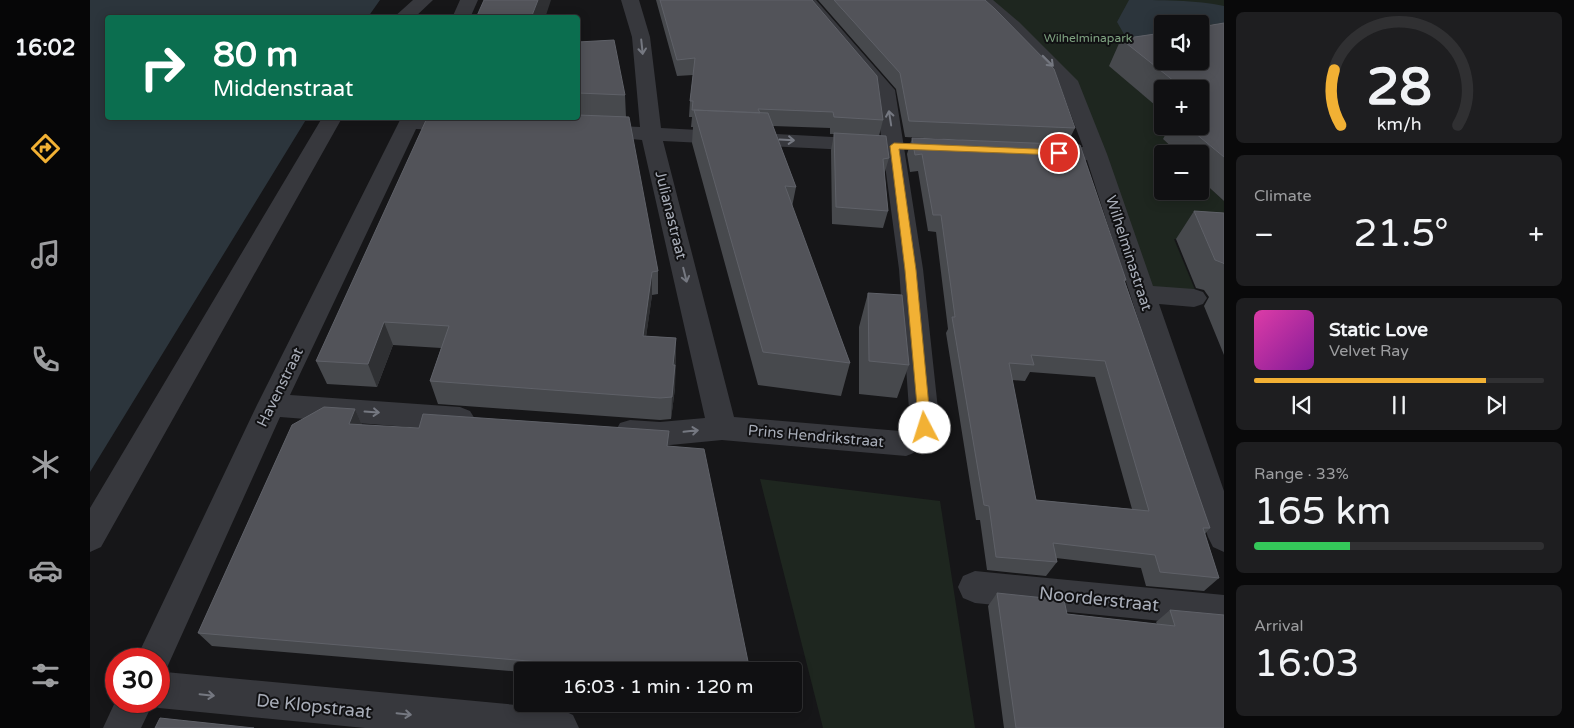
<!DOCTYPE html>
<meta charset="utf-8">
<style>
:root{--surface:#101012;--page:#1e1e20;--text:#f1f3f6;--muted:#9c9d9f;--line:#303032;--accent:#f2b134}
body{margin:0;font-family:"Varela Round",sans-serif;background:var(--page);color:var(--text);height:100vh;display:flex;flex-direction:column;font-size:19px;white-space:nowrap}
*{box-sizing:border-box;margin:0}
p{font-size:16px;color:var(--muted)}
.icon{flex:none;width:28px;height:28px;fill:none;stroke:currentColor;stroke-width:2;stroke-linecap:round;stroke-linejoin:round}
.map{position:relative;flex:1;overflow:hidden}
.drawer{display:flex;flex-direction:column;gap:12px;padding:12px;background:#09090a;width:350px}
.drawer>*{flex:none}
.top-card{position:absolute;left:15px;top:15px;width:475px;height:105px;border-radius:5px;box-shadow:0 2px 12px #0003,0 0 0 1px var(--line);background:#0b6e4f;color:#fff;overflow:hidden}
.buttons{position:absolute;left:1064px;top:15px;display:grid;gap:10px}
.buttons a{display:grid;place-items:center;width:55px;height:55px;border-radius:5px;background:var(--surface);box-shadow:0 2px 12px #0003,0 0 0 1px var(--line);font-size:25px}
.speed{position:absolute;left:15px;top:648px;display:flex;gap:10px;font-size:25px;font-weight:700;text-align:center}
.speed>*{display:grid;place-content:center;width:65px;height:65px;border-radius:50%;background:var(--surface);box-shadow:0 2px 12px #0003,0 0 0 1px var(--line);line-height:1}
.speed .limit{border:8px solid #d22;background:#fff;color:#111}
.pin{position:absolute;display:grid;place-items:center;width:42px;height:42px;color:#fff;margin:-21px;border:2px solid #fff;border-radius:50%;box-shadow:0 1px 5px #0007}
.me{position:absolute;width:55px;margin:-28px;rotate:355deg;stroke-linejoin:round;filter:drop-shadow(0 0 4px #0008)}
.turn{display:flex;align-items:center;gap:18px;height:105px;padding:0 25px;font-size:22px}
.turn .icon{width:65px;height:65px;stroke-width:2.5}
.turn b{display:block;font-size:35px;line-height:42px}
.big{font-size:38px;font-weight:600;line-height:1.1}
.drawer .tile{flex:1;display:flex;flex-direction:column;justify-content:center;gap:8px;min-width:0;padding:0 18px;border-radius:8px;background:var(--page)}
.drawer .dial{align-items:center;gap:0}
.dial svg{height:130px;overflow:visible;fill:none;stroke:var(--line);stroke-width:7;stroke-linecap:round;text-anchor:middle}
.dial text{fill:var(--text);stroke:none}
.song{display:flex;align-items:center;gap:15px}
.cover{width:60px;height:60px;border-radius:8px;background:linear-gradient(135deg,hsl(320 70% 55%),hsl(290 70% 35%))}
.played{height:5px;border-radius:2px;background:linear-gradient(90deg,var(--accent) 80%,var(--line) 80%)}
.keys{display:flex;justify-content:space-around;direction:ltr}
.heat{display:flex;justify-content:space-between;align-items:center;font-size:28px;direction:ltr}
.charge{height:8px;border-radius:4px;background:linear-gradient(90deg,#34c759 33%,var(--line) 0)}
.trip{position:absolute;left:424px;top:662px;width:288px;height:50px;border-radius:5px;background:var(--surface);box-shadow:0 2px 12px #0003,0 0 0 1px var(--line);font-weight:600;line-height:50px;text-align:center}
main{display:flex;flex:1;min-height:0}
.tab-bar{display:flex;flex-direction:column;width:90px;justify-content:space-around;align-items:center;background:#060607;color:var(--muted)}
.tab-bar .icon{width:35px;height:35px}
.tab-bar .active{color:var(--accent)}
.tab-bar b{font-size:22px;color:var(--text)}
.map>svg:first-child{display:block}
.green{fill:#1e261f}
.water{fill:#2c353c}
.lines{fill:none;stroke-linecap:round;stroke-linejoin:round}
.minor{fill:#37383d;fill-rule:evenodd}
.wall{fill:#47494d;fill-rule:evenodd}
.shaded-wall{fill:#2f3033}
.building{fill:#525359;stroke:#5f6168;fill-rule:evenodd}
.oneway{stroke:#757881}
.route{fill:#f2b134;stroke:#9d7322}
.labels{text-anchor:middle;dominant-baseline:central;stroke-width:4;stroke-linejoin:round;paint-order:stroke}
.far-park-label{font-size:12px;fill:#7fa381;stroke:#111113}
.street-label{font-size:15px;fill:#a8adb8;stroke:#111113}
.near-street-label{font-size:18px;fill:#a8adb8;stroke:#111113}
</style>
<main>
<nav class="tab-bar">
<b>16:02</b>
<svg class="icon active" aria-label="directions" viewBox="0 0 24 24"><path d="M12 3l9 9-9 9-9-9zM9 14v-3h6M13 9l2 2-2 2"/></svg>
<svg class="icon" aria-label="music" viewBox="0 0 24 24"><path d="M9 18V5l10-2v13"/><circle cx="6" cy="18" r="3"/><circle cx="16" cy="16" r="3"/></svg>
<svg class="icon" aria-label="phone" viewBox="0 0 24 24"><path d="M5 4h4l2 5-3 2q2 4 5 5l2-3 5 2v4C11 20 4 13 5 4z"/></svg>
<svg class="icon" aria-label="climate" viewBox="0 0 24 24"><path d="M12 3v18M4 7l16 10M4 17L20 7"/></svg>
<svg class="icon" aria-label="car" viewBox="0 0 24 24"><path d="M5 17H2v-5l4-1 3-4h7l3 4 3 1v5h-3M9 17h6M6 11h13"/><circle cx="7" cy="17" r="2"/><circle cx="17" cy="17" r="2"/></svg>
<svg class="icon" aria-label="filters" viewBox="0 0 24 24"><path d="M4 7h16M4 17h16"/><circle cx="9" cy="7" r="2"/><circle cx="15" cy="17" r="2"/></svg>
</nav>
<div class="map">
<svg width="1134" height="728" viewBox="0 0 1134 728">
<rect width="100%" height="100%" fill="#161618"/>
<path class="green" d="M 896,0 L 1134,0 L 1134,44 L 1110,51 L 1110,24 L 1072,24 L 1042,85 L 1052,94 L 1057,93 L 1072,106 L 1072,126 L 1091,126 L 1073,139 L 1089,154 L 1072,154 L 1072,191 L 1110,191 L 1110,179 L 1134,201 L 1134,236 L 1119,241 L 1084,239 L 1108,297 L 1054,293 L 988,109 Z
M 670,479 L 850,501 L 885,728 L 733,728 Z"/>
<path class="water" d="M 0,0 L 290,0 L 278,17 L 18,18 L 18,118 L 217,118 L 0,472 Z
M 1039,0 C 1067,0 1108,0 1134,6 L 1134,23 L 1110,26 L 1110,24 L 1072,24 L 1072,40 L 1038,41 L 1027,22 Z"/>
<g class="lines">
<path class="minor" d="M 323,0 L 343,0 L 324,18 L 303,18 Z
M 370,0 L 388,0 L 380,18 L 362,18 Z
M 531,0 L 549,0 L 560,37 L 571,128 L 780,139 L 788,140 L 791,145 L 788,150 L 780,151 L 573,141 L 644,417 L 810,431 L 820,423 L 809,269 L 785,91 L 708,0 L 726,0 L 805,90 L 833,269 L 850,428 C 843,442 830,451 816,456 L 632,440 L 570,446 L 540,444 L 530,441 L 525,432 L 530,423 L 540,420 L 570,422 L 615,418 L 552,140 L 499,135 L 495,131 L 499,127 L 506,125 L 550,127 L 542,37 Z
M 884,0 L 903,0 L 929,22 L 988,81 L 1017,154 L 1063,286 L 1104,289 L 1113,292 L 1117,298 L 1113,304 L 1104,307 L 1069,304 L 1134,491 L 1134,552 L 1123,547 L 1118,537 L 997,160 L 947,157 L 944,152 L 947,147 L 955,145 L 993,147 L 969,83 Z
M 232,118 L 252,118 L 11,547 L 0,552 L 0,508 Z
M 311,118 L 370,119 L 377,121 L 380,125 L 377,129 L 370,131 L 326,129 L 200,395 L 370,407 L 380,411 L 385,419 L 380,427 L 370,431 L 190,417 L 75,672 L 470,709 L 483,715 L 489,728 L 275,728 L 69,708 L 62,705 L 51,728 L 13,728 L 26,700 L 26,701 L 69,701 L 69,659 L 46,659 L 167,405 Z
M 885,571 L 1134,595 L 1134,627 L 885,603 L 873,598 L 868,587 L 873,576 Z"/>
</g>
<path class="wall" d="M 566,0 L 722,0 L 793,120 L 789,136 L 799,158 L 794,175 L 798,211 L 793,228 L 742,224 L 741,150 L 744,134 L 740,134 L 740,128 L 683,126 L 706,187 L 702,207 L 760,363 L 751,396 L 668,385 L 602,143 L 603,127 L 601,127 L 602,117 L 599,117 L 600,101 L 603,75 L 587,76 Z
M 728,0 L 895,0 L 985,128 L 977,144 L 1036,280 L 1035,282 L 1120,528 L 1115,534 L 1129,578 L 1114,591 L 1056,586 L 1051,568 L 966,558 L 967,562 L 956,576 L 897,570 L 890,520 L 886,520 L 856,333 L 858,329 L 846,232 L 838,231 L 828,171 L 820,172 L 817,154 L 822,138 L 911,142 L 815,137 L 806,89 ZM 940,372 L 1005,377 L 1042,509 L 946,500 L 922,380 L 935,381 Z
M 1134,23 L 1134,201 L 1110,179 L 1110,154 L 1089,154 L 1073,139 L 1080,126 L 1110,126 L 1110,89 L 1072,89 L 1072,111 L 1019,66 L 1031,39 Z
M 488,42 L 535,95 L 536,117 L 568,271 L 568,294 L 562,295 L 556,336 L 586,338 L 585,388 L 581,419 L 570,420 L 348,404 L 340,381 L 351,348 L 303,345 L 287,387 L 237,384 L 226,361 L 488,118 Z
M 1104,211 L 1134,213 L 1134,355 L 1114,306 L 1119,297 L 1114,290 L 1106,288 L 1086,239 Z
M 778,293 L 819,365 L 807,398 L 769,394 L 769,327 Z
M 265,409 L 272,425 L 578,446 L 660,671 L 432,671 L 432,672 L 122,646 L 108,633 Z
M 907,593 L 977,614 L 1067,624 L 1066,622 L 1080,610 L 1134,728 L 914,728 L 898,606 Z"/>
<path class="shaded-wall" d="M 448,0 L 461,0 L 455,18 L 441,18 Z
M 562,272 L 562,295 L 553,359 L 553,336 Z
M 294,322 L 303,345 L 287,387 L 278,364 Z
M 586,338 L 585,361 L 582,388 L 583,365 Z
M 585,365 L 585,388 L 581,419 L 582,397 Z
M 265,409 L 272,425 L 259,424 Z"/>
<path class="building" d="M 394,0 L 448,0 L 441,18 L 386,18 Z
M 570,0 L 722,0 L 787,76 L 793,120 L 744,117 L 743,112 L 668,109 L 670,113 L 604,110 L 602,110 L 603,101 L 600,101 L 605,58 L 587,60 Z
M 744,0 L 895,0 L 905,9 L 964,69 L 985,128 L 819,121 L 810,73 Z
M 1134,23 L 1134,157 L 1105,133 L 1111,132 L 1105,126 L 1110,126 L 1110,108 L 1117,107 L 1110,102 L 1110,89 L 1094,89 L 1031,39 L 1072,33 L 1072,61 L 1110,61 L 1110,27 Z
M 524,40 L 535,95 L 488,93 L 488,42 Z
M 604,110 L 678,113 L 706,187 L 695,186 L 760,363 L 673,352 Z
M 488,115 L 539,117 L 568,271 L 562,272 L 553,336 L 586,338 L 583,365 L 585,365 L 582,397 L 570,398 L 340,381 L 359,326 L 294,322 L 278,364 L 226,361 L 337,118 L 488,118 Z
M 744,133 L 796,136 L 799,158 L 793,159 L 798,211 L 746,207 Z
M 822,138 L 990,145 L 1036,280 L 1034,280 L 1120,528 L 1113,528 L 1129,578 L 1070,572 L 1065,555 L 963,543 L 967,562 L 906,557 L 899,506 L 894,505 L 862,317 L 865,317 L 851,215 L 843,215 L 832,154 L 825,155 ZM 941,355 L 1015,361 L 1059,511 L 946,500 L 919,363 L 944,365 Z
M 1104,211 L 1134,213 L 1134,264 L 1133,263 L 1125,260 Z
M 778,293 L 812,295 L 819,365 L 779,361 Z
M 234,407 L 265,409 L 259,424 L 329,428 L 333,414 L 579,431 L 577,446 L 614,449 L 660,671 L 556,671 L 108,633 L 202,425 Z
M 907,593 L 974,600 L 977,614 L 1085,626 L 1080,610 L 1134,615 L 1134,728 L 926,728 Z
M 70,718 L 164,728 L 65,728 Z"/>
<defs><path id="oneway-shaft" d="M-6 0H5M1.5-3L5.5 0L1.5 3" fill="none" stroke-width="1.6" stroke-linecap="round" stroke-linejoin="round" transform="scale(1.25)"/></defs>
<g class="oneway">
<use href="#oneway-shaft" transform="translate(552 47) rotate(84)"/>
<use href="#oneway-shaft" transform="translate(958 61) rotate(45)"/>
<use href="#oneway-shaft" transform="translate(800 118) rotate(-99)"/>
<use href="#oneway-shaft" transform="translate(697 140) rotate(3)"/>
<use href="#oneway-shaft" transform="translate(595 275) rotate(76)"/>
<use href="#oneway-shaft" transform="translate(282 412) rotate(4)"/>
<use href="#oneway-shaft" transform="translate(601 431) rotate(-6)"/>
<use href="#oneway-shaft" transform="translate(117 695) rotate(6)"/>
<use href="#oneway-shaft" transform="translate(314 714) rotate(6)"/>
</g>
<path class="route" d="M 804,143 L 969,150 L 974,153 L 969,155 L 809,149 L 826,270 L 841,428 L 839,431 L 831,431 L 829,428 L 815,270 L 800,146 Z"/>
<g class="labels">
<g class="far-park-label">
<text x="998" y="38">Wilhelminapark</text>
</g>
<g class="street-label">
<text transform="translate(581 215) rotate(76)">Julianastraat</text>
<text transform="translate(1039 253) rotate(72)">Wilhelminastraat</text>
<text transform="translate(190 387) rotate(-64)">Havenstraat</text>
<text transform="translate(726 436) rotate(5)">Prins Hendrikstraat</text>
</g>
<g class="near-street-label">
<text transform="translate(1009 599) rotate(6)">Noorderstraat</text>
<text transform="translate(224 706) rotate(6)">De Klopstraat</text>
</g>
</g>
</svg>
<div class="buttons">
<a><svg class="icon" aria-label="sound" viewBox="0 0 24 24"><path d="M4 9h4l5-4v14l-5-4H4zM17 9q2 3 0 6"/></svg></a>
<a>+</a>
<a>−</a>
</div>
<div class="speed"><div class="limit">30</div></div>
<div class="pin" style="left:969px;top:153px;background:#d93025"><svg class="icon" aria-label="arrive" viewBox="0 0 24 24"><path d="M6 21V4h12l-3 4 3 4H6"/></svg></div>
<svg class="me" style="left:835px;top:428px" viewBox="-20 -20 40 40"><circle r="19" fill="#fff"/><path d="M0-13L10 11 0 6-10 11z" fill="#f2b134"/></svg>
<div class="trip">16:03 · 1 min · 120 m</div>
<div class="top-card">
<div class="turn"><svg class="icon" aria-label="right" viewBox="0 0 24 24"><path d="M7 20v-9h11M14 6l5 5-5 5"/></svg><div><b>80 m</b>Middenstraat</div></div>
</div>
</div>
<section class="drawer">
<div class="tile dial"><svg viewBox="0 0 100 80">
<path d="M14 69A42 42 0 1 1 86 69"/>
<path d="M14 69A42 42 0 0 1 10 35" stroke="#f2b134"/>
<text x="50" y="56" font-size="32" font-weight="700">28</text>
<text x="50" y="72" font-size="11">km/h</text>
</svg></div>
<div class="tile"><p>Climate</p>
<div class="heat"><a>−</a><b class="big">21.5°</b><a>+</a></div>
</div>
<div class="tile">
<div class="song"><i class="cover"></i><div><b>Static Love</b><p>Velvet Ray</p></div></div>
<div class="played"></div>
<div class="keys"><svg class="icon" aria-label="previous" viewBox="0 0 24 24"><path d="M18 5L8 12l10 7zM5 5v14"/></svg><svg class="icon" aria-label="pause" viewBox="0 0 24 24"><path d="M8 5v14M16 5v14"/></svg><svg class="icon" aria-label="next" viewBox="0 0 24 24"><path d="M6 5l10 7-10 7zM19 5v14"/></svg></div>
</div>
<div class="tile"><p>Range · 33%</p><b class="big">165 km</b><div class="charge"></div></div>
<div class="tile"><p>Arrival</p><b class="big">16:03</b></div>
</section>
</main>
